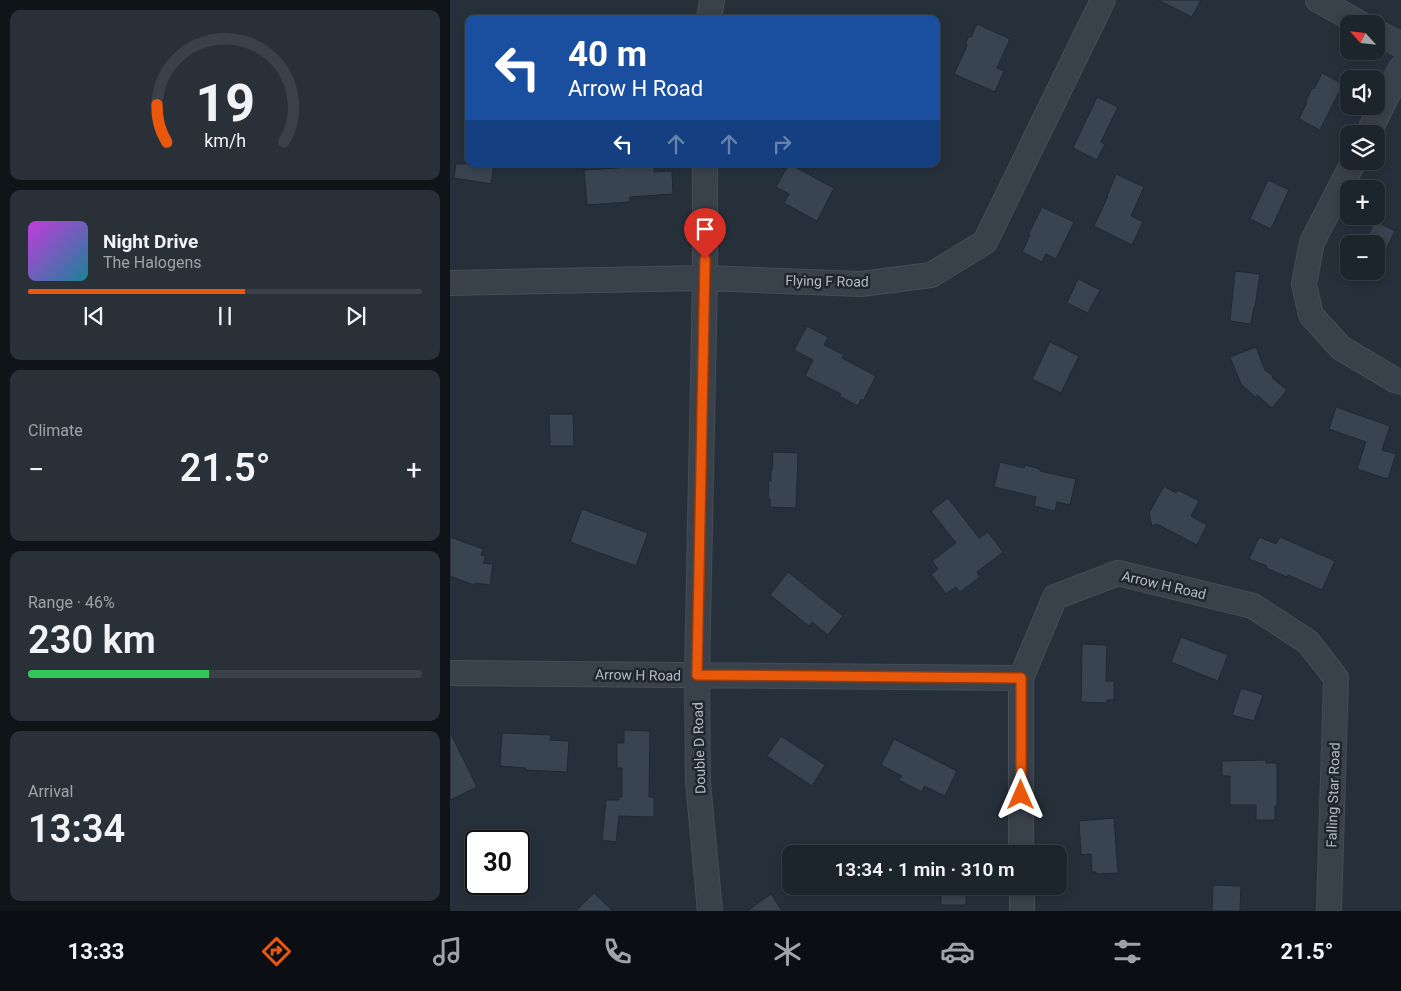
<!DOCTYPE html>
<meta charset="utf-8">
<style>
:root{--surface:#1c242c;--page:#293038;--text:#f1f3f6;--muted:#a0a4a9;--line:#3a4148;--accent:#ea580c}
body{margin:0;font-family:Roboto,sans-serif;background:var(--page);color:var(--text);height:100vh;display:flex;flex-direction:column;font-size:19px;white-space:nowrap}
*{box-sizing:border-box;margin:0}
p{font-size:16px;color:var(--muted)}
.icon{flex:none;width:28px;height:28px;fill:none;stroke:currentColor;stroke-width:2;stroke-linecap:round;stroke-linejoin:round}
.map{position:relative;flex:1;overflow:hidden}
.panel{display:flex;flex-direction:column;gap:10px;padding:10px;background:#0f1418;width:450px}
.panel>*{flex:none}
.guide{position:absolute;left:15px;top:15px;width:475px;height:152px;border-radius:10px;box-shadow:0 2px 8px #0003,0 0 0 1px var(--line);background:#1a4fa0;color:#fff;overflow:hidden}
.needle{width:32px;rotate:297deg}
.buttons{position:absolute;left:890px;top:15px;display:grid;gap:10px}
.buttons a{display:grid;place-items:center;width:45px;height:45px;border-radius:10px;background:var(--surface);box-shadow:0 2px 8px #0003,0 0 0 1px var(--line);font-size:25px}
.speed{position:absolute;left:15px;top:830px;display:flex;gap:10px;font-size:25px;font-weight:700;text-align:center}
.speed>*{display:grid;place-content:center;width:65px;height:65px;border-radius:50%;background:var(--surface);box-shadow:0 2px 8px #0003,0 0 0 1px var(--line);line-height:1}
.speed .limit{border:2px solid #111;border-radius:8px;background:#fff;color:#111}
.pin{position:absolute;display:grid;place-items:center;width:42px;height:42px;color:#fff;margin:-51px -21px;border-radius:50% 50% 50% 0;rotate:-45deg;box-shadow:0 0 5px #0007}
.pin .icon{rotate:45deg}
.me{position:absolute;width:55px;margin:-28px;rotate:0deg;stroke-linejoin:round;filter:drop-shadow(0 0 4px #0008)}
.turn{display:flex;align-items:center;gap:18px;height:105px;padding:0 20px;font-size:22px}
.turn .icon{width:65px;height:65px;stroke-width:2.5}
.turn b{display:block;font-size:35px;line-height:42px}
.lanes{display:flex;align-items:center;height:48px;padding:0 20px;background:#0003;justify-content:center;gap:25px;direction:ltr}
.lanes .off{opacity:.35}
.big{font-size:38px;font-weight:600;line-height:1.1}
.panel .card{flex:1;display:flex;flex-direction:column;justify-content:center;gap:8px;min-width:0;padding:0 18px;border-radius:10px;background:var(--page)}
.panel .dial{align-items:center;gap:0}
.dial svg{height:130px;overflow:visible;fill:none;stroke:var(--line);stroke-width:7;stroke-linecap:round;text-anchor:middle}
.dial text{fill:var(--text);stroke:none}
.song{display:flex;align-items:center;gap:15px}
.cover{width:60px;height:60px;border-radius:8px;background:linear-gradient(135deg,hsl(290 70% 55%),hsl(190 70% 35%))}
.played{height:5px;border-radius:2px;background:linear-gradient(90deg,var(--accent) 55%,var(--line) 55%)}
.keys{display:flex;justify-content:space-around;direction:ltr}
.heat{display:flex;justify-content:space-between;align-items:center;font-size:28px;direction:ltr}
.charge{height:8px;border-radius:4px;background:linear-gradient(90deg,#34c759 46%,var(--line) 0)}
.trip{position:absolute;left:332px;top:845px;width:285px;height:50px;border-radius:10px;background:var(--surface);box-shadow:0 2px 8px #0003,0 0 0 1px var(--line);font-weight:600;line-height:50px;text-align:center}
.tabs{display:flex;height:80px;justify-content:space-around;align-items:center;background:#0b0e12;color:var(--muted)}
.tabs .icon{width:35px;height:35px}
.tabs .current{color:var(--accent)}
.tabs b{font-size:22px;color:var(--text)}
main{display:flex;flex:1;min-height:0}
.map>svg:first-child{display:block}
.building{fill:#384450;stroke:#202832}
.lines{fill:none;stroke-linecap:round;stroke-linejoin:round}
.minor-casing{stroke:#454d57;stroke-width:26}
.minor{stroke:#39414b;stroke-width:24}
.route-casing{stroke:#983908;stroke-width:12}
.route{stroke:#ea580c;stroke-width:9}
.labels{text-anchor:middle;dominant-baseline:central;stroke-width:5;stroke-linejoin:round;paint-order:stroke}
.street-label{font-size:14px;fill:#b5bcc6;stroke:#1e2630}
</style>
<main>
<section class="panel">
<div class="card dial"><svg viewBox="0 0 100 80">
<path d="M14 69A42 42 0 1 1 86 69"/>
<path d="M14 69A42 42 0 0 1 8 46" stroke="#ea580c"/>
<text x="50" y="56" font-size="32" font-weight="700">19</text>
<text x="50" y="72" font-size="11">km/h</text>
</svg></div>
<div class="card">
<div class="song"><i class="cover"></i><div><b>Night Drive</b><p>The Halogens</p></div></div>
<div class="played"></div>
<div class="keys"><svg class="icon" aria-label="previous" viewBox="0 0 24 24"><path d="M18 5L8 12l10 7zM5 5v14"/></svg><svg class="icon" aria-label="pause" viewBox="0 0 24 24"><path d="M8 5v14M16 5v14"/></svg><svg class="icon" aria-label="next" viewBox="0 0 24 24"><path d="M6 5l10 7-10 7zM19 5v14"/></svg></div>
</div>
<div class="card"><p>Climate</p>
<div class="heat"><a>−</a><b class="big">21.5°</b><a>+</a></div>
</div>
<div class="card"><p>Range · 46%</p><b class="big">230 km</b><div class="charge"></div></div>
<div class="card"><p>Arrival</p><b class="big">13:34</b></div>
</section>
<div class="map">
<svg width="951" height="911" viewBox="0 0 951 911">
<rect width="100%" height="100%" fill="#26303b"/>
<path class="building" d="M 708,0 L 751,0 L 742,17 Z
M 527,24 L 560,39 L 547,68 L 554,71 L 545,92 L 504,74 L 517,46 L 516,43 L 518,37 L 521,37 Z
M 872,73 L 893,84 L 870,130 L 849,119 L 857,102 L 856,101 L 862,88 L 864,89 Z
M 647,97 L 668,107 L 651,142 L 655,144 L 647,160 L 623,148 Z
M 6,164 L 44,164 L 41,184 L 4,178 Z
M 181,164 L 204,164 L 204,172 L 222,171 L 223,194 L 180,197 L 180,202 L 137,205 L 134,170 L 181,167 Z
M 339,164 L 384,188 L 367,221 L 334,203 L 339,194 L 326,187 Z
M 666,174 L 694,187 L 681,216 L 693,222 L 682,245 L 644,226 L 658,196 L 657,196 Z
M 818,180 L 839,190 L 821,229 L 800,219 Z
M 592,207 L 624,222 L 606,259 L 596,254 L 592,262 L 572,252 L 580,235 L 578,235 Z
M 925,221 L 945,231 L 926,270 L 926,244 L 914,244 Z
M 785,271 L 810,274 L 805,307 L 804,307 L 801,324 L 780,321 Z
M 628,279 L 650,290 L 638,313 L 617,303 Z
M 357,326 L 378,337 L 374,345 L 394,355 L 392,358 L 426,376 L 413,401 L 411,399 L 408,406 L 389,396 L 391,394 L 355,376 L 363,360 L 344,350 Z
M 600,342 L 629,356 L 611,393 L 582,379 Z
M 806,347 L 815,370 L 823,376 L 822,378 L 837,390 L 822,408 L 807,395 L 805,397 L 791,384 L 780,357 Z
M 886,407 L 940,426 L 932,450 L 946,454 L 938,479 L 907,469 L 916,442 L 879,429 Z
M 99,414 L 123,414 L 124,446 L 100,446 Z
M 323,452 L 348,453 L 346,508 L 320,507 L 320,499 L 318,499 L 319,480 L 321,481 L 321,470 L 322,470 Z
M 550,462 L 574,468 L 575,465 L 590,469 L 590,471 L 626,479 L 620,505 L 607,502 L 605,511 L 584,506 L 586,497 L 544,487 Z
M 714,486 L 726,493 L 728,490 L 749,501 L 741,516 L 757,525 L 747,545 L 707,524 L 702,526 L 699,513 Z
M 498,498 L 529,538 L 538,532 L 553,552 L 527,572 L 530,577 L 510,592 L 506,587 L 496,594 L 481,574 L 488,569 L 482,561 L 506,543 L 481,511 Z
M 132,509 L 198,533 L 186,566 L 120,542 Z
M 0,537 L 33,549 L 31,555 L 36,556 L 33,563 L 43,564 L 40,585 L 25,583 L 24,585 L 0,576 Z
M 809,537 L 826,544 L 830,537 L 885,561 L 872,590 L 838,575 L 837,577 L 816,568 L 817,566 L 799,559 Z
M 338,572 L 393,616 L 378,635 L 362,622 L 359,626 L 320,595 Z
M 731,637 L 778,655 L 768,681 L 721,662 Z
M 632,644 L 657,645 L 656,681 L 664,681 L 664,700 L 657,700 L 657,703 L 631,702 Z
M 791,688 L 813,695 L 804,721 L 782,715 Z
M 174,730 L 200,731 L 199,797 L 204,797 L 204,817 L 169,816 L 166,842 L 152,840 L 156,800 L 169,800 L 169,797 L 172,797 L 172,768 L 167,768 L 167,743 L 174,743 Z
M 0,732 L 27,787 L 0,800 Z
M 52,733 L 101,735 L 100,740 L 119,741 L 117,772 L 75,770 L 76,768 L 50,766 Z
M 331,736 L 375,765 L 362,786 L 317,756 Z
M 444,739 L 507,771 L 495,796 L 474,786 L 472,792 L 449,780 L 452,776 L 431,765 Z
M 816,760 L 816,763 L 827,763 L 827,806 L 825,806 L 825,820 L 806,820 L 806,805 L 780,805 L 780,776 L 772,776 L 772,761 Z
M 664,818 L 668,873 L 646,874 L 646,872 L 642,872 L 641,854 L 631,855 L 629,821 Z
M 763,885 L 791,886 L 790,911 L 762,911 Z
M 491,886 L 516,886 L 516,905 L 491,905 Z
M 144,893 L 163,911 L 126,911 Z
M 321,894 L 332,911 L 297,911 Z"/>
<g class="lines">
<defs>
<path id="minor" d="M 868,0 L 911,24
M 259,19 L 262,0
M 926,32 L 951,45
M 918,134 L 951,68
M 904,161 L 862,242 L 854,284 L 861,315 L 891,348 L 945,380 L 951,382
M 255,164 L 255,278 L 247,675 L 248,782 L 260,911
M 0,283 L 255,278 L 411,284 L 481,275 L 535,242 L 653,0
M 0,673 L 571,678 L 605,597 L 668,573 L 803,606 L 858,642 L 886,678 L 879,911
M 571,678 L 571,854
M 572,886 L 572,911"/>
</defs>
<use href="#minor" class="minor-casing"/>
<use href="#minor" class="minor"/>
</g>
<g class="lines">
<defs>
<path id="route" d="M 255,259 L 247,675 L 571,678 L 571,795"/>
</defs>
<use href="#route" class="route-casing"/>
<use href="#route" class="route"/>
</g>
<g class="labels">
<g class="street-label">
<text transform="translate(377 281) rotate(1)">Flying F Road</text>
<text transform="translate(714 585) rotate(13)">Arrow H Road</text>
<text transform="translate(188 675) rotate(1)">Arrow H Road</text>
<text transform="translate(249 748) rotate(-92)">Double D Road</text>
<text transform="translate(883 795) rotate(-88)">Falling Star Road</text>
</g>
</g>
</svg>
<div class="buttons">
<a><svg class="needle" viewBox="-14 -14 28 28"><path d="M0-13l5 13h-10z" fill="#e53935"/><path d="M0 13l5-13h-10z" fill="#a0a4a9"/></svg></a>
<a><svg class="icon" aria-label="sound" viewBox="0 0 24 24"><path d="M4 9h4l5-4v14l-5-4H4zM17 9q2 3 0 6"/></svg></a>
<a><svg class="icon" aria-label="layers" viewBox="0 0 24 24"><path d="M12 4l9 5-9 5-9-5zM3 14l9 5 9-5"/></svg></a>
<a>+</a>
<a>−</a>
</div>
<div class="speed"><div class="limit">30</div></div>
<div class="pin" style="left:255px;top:259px;background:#d93025"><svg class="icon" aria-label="arrive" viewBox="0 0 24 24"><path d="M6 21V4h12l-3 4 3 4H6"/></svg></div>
<svg class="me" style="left:571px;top:795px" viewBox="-20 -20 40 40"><path d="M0-17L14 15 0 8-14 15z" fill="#ea580c" stroke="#fff" stroke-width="4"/></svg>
<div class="trip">13:34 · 1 min · 310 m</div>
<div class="guide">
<div class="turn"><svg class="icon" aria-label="left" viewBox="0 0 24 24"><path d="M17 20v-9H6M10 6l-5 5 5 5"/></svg><div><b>40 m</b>Arrow H Road</div></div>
<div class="lanes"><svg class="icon" aria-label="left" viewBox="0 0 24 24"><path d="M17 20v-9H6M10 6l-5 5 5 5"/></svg><svg class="icon off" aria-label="ahead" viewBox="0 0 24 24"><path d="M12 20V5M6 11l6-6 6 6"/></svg><svg class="icon off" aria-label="ahead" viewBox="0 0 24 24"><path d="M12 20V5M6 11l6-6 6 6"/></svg><svg class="icon off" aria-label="right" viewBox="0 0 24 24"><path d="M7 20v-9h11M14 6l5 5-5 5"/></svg></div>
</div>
</div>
</main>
<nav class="tabs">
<b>13:33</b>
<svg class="icon current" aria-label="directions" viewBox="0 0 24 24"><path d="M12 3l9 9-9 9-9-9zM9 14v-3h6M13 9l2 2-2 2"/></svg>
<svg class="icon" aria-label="music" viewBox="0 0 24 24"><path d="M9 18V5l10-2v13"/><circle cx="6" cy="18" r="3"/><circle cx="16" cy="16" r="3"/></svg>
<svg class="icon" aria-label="phone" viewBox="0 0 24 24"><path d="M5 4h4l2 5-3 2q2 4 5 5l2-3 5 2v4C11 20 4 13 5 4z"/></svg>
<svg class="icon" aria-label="climate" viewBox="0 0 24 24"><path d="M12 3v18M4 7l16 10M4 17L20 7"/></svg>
<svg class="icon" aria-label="car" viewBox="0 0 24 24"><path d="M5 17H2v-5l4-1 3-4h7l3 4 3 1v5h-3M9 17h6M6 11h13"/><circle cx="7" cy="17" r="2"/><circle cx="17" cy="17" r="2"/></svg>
<svg class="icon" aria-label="filters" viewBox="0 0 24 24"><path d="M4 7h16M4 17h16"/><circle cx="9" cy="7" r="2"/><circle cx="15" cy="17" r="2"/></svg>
<b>21.5°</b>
</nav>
